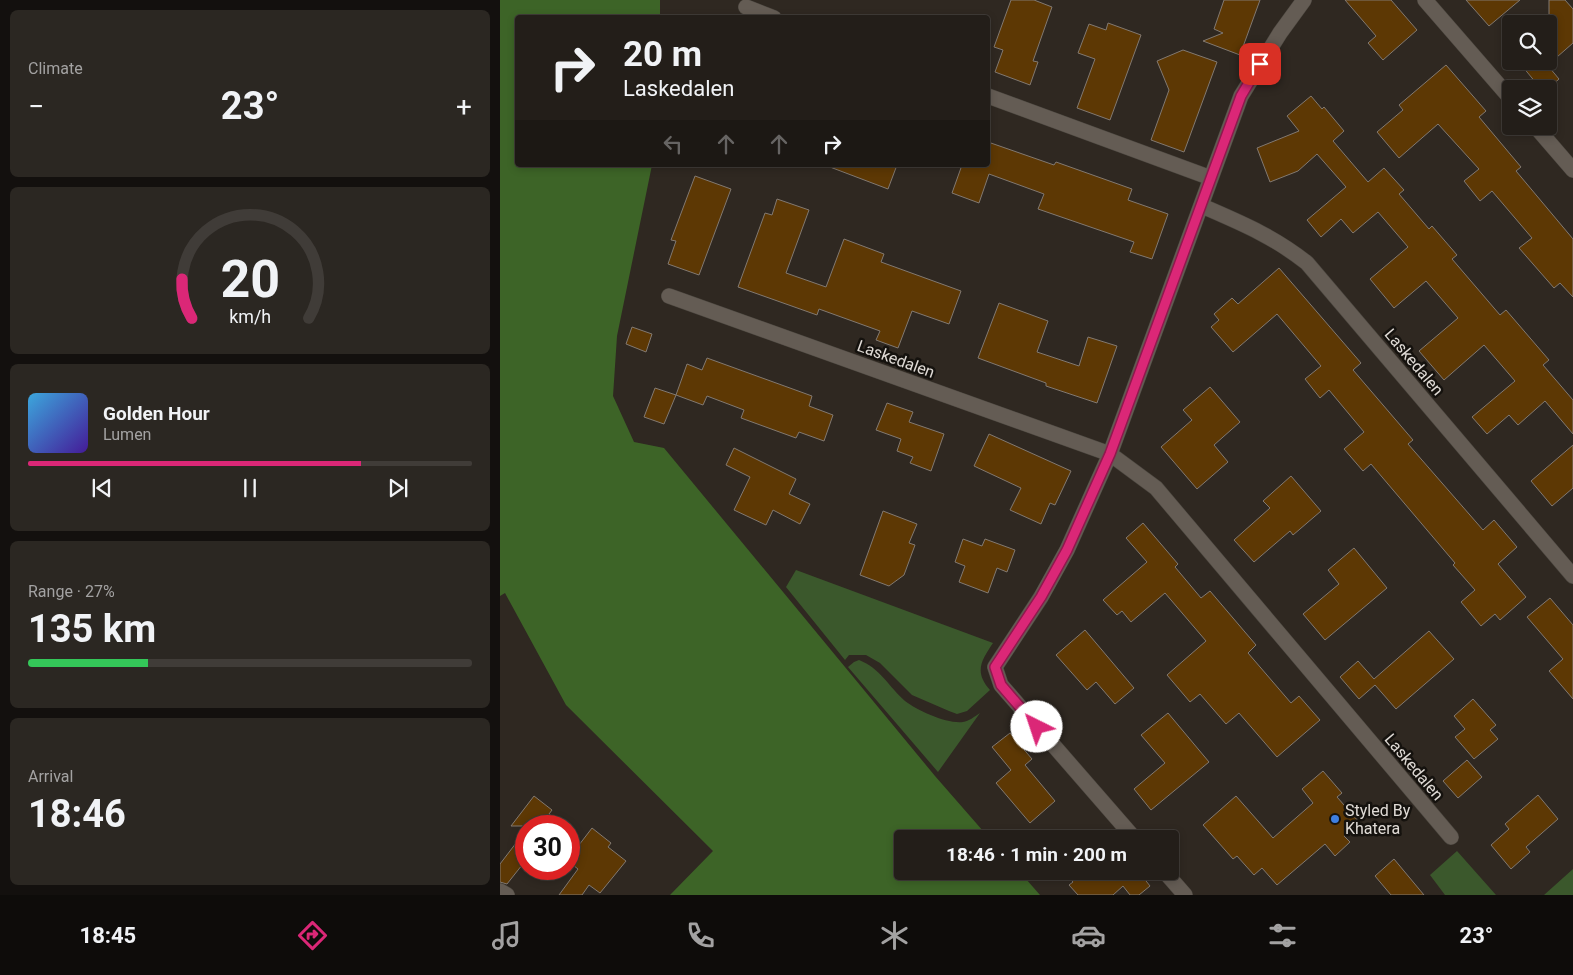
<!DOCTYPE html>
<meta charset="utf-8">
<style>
:root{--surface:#231e19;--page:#2b2722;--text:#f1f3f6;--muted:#a3a2a2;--line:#403c38;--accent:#db2777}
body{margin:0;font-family:Roboto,sans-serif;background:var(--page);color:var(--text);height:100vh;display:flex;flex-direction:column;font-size:19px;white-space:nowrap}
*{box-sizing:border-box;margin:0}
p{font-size:16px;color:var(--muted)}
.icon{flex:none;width:28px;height:28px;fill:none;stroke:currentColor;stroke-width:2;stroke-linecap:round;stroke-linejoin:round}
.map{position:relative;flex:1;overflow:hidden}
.drawer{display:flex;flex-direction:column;gap:10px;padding:10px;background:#13100e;width:500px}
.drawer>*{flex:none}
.top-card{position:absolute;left:15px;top:15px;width:475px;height:152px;border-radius:5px;box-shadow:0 2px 8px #0003,0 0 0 1px var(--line);background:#231e19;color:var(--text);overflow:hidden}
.tools{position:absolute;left:1002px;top:15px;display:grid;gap:10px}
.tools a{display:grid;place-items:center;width:55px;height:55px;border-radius:5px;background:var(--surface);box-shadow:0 2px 8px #0003,0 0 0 1px var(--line);font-size:25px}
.speed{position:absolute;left:15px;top:815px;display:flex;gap:10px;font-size:25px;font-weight:700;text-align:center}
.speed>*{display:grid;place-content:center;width:65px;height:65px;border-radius:50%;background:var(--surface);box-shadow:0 2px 8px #0003,0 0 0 1px var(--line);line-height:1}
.speed .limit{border:8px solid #d22;background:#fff;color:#111}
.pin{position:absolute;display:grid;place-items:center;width:42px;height:42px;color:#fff;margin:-21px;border-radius:10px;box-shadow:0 2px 8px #0006}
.me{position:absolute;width:55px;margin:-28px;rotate:319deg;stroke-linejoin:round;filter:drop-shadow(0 0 4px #0008)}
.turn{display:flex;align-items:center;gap:18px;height:105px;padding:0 25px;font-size:22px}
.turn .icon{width:65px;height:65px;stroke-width:2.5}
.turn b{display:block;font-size:35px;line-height:42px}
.lanes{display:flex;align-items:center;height:48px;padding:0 25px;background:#0003;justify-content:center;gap:25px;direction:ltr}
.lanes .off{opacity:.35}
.big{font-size:38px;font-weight:700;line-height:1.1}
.drawer .card{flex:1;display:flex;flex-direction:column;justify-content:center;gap:8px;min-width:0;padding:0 18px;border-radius:8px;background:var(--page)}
.drawer .dial{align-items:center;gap:0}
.dial svg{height:130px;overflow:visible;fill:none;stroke:var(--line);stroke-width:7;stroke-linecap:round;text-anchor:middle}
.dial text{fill:var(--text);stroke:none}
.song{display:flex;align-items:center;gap:15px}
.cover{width:60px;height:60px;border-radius:8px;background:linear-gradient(135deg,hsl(200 70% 55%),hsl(260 70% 35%))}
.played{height:5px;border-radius:2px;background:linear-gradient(90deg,var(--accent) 75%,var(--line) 75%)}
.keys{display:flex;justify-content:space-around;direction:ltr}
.heat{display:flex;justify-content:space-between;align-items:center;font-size:28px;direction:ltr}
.charge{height:8px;border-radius:4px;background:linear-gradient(90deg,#34c759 27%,var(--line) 0)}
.trip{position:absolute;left:394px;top:830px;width:285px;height:50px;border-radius:5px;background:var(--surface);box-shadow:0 2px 8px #0003,0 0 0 1px var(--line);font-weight:700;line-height:50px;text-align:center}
.tab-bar{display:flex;height:80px;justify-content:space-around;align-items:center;background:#0e0c0a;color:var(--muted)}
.tab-bar .icon{width:35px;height:35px}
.tab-bar .selected{color:var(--accent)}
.tab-bar b{font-size:22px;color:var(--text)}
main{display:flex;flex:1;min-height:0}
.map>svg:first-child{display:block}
.green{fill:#3b582c}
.forest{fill:#3d6427}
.building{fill:#5d3804;stroke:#827971}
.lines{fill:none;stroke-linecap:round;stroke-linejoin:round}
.street-casing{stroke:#4b463f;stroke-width:16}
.street{stroke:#645c54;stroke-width:15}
.route-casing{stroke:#8e194d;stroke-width:12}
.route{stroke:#db2777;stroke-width:9}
.shop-dot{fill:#3f7fe0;stroke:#15120e;stroke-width:2}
.labels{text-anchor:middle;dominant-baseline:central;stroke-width:5;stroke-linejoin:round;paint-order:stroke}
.street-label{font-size:16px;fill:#e0dbd6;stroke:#15120e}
.poi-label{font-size:16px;fill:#e0dbd6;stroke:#15120e;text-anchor:start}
</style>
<main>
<section class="drawer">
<div class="card"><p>Climate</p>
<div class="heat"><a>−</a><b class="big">23°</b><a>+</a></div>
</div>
<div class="card dial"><svg viewBox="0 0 100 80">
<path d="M14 69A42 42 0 1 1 86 69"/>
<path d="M14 69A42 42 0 0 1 8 45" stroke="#db2777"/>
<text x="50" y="56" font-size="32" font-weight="700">20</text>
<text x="50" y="72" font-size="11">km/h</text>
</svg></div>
<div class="card">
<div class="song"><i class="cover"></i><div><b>Golden Hour</b><p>Lumen</p></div></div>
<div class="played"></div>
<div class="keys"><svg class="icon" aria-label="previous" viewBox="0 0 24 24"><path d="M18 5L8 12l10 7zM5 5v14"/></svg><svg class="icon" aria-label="pause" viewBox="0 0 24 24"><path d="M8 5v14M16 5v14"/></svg><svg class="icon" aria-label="next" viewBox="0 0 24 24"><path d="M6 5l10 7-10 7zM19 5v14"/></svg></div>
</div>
<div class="card"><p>Range · 27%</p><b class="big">135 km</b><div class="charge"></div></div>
<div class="card"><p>Arrival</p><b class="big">18:46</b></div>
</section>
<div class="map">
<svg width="1073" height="895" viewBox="0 0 1073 895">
<rect width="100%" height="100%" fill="#2f2821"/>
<path class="green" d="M 296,570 L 493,643 C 481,661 474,672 490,690 L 467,711 L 457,714 L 449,711 L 412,695 L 380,663 L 366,655 L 349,655 L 345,660 L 286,587 Z
M 359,660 C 380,668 389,687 405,701 C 418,711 447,724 463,722 C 469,721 474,717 480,713 L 438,772 L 348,667 L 354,662 Z
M 957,851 L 996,895 L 945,895 L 930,875 Z
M 1073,869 L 1073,895 L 1044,895 Z"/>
<path class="forest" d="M 0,0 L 160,0 L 160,17 L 18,18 L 18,165 L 152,165 L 117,336 L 113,396 L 134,442 L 164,448 L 435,776 L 490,839 L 402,839 L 402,871 L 519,871 L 540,895 L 170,895 L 213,851 L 66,705 L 5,593 L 0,596 Z"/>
<path class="building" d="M 511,0 L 534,0 L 552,7 L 533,61 L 538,62 L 530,85 L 495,72 L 503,50 L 494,47 Z
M 724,0 L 760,0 L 740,55 L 703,41 L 723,33 L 714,29 Z
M 845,0 L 891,0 L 917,30 L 883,60 L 868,43 L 876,36 Z
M 966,0 L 1020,0 L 989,26 Z
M 1049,0 L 1065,0 L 1073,9 L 1073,43 L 1049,64 Z
M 608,23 L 641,35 L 610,120 L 577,108 L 595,59 L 578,53 L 589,24 L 606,30 Z
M 683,50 L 717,62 L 684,152 L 651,140 L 669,90 L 657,61 Z
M 1018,61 L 1044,61 L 1059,79 L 1048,89 L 1041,89 Z
M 946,65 L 986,111 L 979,117 L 1021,167 L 1016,171 L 1073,239 L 1073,297 L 1060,283 L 1054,288 L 1019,248 L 1032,238 L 992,191 L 980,201 L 964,181 L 979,169 L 938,124 L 899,158 L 877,132 L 903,110 L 899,105 Z
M 811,96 L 822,109 L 824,107 L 844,131 L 833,141 L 868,182 L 884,168 L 904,190 L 899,194 L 929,229 L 932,226 L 957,255 L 952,259 L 1000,315 L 1006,310 L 1049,360 L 1043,365 L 1073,400 L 1073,434 L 1045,401 L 1018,425 L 1009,415 L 987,434 L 972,417 L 1015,381 L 984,345 L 944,380 L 919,351 L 958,318 L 926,281 L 894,308 L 870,279 L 908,247 L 878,212 L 853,233 L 841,219 L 821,237 L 807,220 L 846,187 L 817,154 L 798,171 L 770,182 L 757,148 L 799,131 L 787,116 Z
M 488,142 L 554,165 L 556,162 L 632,189 L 628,200 L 668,214 L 652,259 L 630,252 L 634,242 L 538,209 L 544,194 L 489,174 L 479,203 L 452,193 L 462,165 L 488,165 Z
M 330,165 L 397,165 L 388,189 L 330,167 Z
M 195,176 L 231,189 L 199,275 L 168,264 L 176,241 L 171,240 Z
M 277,199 L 309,210 L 286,273 L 326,287 L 344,239 L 384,254 L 381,262 L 461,291 L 449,324 L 412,311 L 398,348 L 376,340 L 380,331 L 319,309 L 317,315 L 238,287 L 265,213 L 272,215 Z
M 779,268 L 861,363 L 853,370 L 913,440 L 908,444 L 983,530 L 994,520 L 1017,547 L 998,564 L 1026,597 L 1000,620 L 995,614 L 981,626 L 961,602 L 975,590 L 953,565 L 955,563 L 871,464 L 863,471 L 844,449 L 864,432 L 829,390 L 820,398 L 805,379 L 821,366 L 777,314 L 733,352 L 711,327 L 719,320 L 714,314 L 732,298 L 738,304 Z
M 499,303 L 548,321 L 537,352 L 579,366 L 588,337 L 617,346 L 597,403 L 546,386 L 546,383 L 478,358 Z
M 132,327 L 152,334 L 146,352 L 126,344 Z
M 207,358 L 312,396 L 309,406 L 333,415 L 324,441 L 299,432 L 296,438 L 241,418 L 244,410 L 207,396 L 203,405 L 176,395 L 187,364 L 202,370 Z
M 710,387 L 740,422 L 714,445 L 728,462 L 697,489 L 661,447 L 692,420 L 683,410 Z
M 155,388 L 176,395 L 164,424 L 144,417 Z
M 387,403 L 413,412 L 409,422 L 444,434 L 431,471 L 410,463 L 413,457 L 397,451 L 401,439 L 376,430 Z
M 489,434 L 571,471 L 555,505 L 550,503 L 541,524 L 510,510 L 521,488 L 474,466 Z
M 1073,445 L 1073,488 L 1052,506 L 1031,481 Z
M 234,448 L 296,479 L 289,494 L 310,504 L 300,524 L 273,510 L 266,525 L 234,510 L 250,477 L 226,465 Z
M 791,476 L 821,511 L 793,535 L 790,531 L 754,562 L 734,540 L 770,508 L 763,501 Z
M 383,511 L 417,524 L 409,543 L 415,545 L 404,575 L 389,586 L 360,575 Z
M 643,523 L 678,564 L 675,567 L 701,598 L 710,591 L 756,645 L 748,653 L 791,703 L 799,696 L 820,720 L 777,757 L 739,713 L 726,724 L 700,694 L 690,702 L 667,675 L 706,641 L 665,593 L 631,622 L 622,611 L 617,615 L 603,600 L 647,562 L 626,538 Z
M 463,539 L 482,546 L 485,539 L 515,550 L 507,572 L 497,568 L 488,593 L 459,582 L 465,566 L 455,562 Z
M 854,548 L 887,588 L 825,640 L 803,614 L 839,584 L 828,570 Z
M 1050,598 L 1073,625 L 1073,699 L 1049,671 L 1063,659 L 1027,617 Z
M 585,630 L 634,688 L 615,704 L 596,682 L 587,690 L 556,655 Z
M 929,631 L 954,659 L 896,709 L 875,685 L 859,699 L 840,677 L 858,661 L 874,679 Z
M 973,699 L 996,725 L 990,730 L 998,739 L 974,759 L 955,737 L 965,729 L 954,716 Z
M 668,713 L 709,762 L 651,810 L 634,789 L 665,763 L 641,735 Z
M 510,733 L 532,759 L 525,765 L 555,801 L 530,823 L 496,783 L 511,770 L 492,747 Z
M 967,760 L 982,777 L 958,798 L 943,781 Z
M 823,771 L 842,793 L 837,797 L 859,822 L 844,836 L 850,842 L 835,856 L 825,844 L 777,885 L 762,868 L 754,875 L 737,856 L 733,859 L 703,825 L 736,796 L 773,838 L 813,803 L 802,789 Z
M 1038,795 L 1058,819 L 1026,847 L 1030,852 L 1011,869 L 991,845 L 1009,829 L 1005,824 Z
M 34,796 L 52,810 L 49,814 L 64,826 L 11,826 Z
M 92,828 L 111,843 L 108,847 L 126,861 L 100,893 L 89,885 L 82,895 L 59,895 L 78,869 L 69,862 L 69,858 Z
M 26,830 L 26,860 L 7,884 L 0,882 L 0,864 Z
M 894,859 L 924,895 L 891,895 L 875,876 Z
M 563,871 L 640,871 L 639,872 L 650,886 L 639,895 L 630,895 L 623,886 L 613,895 L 578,895 L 569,885 L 573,882 Z"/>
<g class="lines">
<defs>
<path id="street" d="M 925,0 L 1011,99
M 246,7 L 274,18
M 488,96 L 711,178
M 1035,126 L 1073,170
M 702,206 C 741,223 773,236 807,263 L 1073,576
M 169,296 L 610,454 L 656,488 L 951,837
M 635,839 L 501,685 L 495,667 L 541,597 L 567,550 L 610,454 L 741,96 L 780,33 L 804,0
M 664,871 L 685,895
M 0,891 L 7,895"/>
</defs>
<use href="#street" class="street-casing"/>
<use href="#street" class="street"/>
</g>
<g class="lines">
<defs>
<path id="route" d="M 537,727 L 501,685 L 495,667 L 541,597 L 567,550 L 610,454 L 741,96 L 760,64"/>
</defs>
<use href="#route" class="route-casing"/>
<use href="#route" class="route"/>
</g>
<circle class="shop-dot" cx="835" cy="819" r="5"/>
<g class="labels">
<g class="street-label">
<text transform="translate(396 359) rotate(20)">Laskedalen</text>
<text transform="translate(914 362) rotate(50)">Laskedalen</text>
<text transform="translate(914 767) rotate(50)">Laskedalen</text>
</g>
<g class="poi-label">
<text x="845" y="810">Styled By<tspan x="845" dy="18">Khatera</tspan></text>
</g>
</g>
</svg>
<div class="tools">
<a><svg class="icon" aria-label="search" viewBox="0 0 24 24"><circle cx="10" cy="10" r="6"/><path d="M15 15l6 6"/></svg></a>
<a><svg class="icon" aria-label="layers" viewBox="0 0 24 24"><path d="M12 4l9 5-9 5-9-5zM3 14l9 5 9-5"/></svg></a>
</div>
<div class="speed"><div class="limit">30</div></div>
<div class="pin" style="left:760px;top:64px;background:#d93025"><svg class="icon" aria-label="arrive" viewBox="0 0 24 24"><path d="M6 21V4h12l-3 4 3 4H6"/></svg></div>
<svg class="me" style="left:537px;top:727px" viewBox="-20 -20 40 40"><circle r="19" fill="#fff"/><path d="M0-13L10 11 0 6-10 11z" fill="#db2777"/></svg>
<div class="trip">18:46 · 1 min · 200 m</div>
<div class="top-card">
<div class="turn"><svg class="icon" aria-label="right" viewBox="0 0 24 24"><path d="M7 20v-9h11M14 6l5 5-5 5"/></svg><div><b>20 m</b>Laskedalen</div></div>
<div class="lanes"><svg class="icon off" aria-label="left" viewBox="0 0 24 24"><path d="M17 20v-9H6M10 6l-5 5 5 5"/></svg><svg class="icon off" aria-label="ahead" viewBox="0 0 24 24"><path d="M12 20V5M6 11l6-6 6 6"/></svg><svg class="icon off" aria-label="ahead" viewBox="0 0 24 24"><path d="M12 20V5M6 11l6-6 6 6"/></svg><svg class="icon" aria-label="right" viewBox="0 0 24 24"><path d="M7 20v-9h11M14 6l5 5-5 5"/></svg></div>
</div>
</div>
</main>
<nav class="tab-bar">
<b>18:45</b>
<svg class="icon selected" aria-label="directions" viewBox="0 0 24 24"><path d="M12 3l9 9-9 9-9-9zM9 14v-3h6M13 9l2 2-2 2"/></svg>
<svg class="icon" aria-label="music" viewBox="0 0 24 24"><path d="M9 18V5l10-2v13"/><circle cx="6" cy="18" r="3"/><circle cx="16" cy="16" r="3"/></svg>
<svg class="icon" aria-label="phone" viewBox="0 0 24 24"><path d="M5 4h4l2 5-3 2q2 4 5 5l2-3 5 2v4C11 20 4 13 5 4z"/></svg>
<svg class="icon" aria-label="climate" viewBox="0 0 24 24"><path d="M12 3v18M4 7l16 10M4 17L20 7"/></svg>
<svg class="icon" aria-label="car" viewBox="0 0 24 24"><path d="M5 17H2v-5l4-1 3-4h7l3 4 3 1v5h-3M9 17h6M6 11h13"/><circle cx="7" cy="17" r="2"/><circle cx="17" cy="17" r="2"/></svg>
<svg class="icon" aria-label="filters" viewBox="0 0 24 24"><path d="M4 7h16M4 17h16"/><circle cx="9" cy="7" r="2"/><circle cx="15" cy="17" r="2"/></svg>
<b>23°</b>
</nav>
